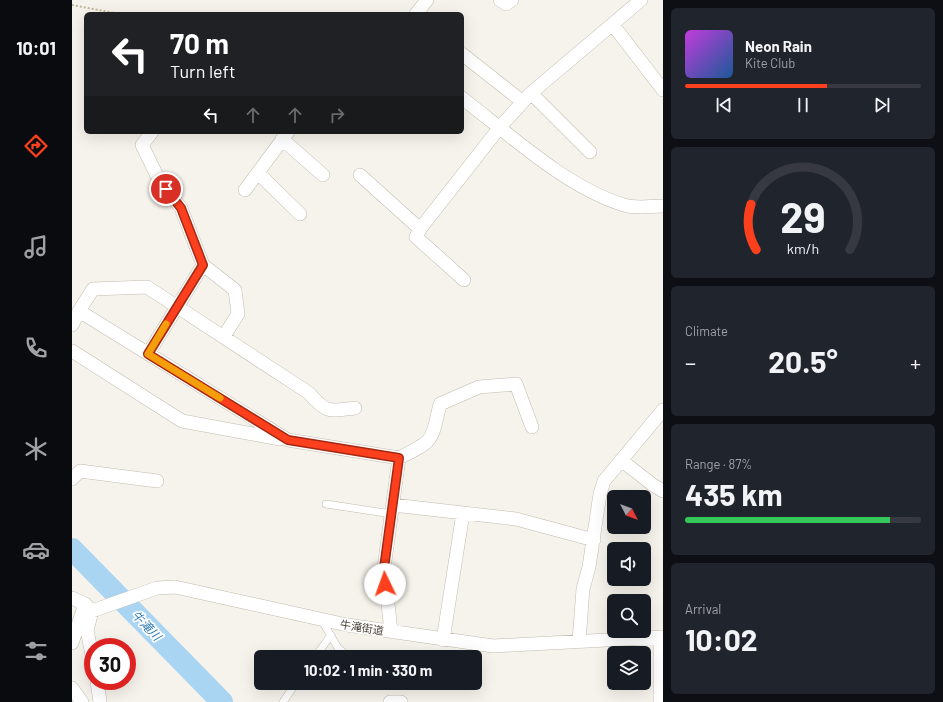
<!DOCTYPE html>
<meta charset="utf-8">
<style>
:root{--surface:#171b24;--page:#20242c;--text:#f1f3f6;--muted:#9ea1a6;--line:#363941;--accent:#fc3f1d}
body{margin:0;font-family:Barlow,"Noto Sans JP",sans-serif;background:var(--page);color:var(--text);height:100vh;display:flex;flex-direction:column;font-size:15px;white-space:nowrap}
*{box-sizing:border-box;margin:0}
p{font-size:13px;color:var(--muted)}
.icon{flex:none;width:22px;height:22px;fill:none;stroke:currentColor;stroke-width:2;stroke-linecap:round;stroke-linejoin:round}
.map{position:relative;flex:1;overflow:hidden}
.side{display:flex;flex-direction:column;gap:8px;padding:8px;background:#0d0f14;width:280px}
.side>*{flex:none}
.top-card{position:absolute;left:12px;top:12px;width:380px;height:122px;border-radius:6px;box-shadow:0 4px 16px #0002;background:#202124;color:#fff;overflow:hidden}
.needle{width:26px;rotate:132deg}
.buttons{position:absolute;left:535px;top:490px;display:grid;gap:8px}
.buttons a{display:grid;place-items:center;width:44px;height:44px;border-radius:6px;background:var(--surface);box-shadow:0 4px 16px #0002;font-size:20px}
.speed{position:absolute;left:12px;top:638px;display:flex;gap:8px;font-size:20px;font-weight:700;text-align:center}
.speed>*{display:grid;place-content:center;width:52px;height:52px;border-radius:50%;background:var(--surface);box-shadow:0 4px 16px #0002;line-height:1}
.speed .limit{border:6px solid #d22;background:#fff;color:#111}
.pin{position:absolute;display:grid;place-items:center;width:34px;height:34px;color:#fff;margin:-17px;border:2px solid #fff;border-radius:50%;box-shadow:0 1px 4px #0007}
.me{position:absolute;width:44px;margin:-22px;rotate:357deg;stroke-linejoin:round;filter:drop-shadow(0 0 3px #0008)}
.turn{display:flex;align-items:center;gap:14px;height:84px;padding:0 20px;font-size:18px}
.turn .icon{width:52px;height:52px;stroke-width:2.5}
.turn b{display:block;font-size:28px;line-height:34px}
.lanes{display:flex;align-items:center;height:38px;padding:0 20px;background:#0003;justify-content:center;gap:20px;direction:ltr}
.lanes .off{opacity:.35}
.big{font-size:30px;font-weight:700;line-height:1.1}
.side .tile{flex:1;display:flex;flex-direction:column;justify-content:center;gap:6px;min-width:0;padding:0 14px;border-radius:6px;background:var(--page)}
.side .dial{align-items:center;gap:0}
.dial svg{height:104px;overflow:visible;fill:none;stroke:var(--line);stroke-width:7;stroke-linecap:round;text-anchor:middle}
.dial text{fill:var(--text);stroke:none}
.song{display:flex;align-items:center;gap:12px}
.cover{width:48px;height:48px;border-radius:6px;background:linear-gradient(135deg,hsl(290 70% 55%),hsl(210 70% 35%))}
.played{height:4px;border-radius:2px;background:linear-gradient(90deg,var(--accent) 60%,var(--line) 60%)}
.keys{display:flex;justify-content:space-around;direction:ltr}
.heat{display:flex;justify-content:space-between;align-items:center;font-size:22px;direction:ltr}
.charge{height:6px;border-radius:3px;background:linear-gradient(90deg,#34c759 87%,var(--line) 0)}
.trip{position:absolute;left:182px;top:650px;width:228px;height:40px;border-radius:6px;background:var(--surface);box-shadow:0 4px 16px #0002;font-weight:700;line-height:40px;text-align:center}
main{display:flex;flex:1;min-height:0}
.tabs{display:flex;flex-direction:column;width:72px;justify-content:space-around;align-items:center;background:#090b0e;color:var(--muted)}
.tabs .icon{width:28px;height:28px}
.tabs .on{color:var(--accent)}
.tabs b{font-size:18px;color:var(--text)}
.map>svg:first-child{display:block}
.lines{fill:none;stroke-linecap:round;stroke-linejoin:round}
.river{stroke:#a9d4f2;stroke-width:22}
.lane-casing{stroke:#c2bbae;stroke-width:8}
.street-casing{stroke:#c2bbae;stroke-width:14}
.path{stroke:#c4b79f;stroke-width:2;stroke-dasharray:2 2;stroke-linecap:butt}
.lane{stroke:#fff;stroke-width:7}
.street{stroke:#fff;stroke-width:13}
.route-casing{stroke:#a42913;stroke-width:10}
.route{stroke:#fc3f1d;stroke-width:7}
.slow{stroke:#f59e0b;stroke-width:7}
.labels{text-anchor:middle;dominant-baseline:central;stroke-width:3.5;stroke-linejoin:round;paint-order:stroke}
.street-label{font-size:11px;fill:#4b4439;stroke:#fff}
.water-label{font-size:12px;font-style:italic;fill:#2e7ab2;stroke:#fff}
</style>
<main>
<nav class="tabs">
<b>10:01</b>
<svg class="icon on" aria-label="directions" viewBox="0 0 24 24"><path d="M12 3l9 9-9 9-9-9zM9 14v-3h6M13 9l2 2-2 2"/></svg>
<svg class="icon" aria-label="music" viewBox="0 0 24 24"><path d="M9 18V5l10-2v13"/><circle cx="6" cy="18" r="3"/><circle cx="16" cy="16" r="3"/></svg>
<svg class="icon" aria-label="phone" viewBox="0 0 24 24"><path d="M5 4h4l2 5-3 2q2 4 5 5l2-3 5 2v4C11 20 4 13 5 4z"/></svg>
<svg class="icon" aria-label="climate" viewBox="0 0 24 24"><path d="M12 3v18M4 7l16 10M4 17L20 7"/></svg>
<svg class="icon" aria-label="car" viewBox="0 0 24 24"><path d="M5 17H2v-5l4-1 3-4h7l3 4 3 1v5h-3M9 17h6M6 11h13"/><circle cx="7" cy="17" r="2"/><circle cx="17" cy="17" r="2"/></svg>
<svg class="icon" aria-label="filters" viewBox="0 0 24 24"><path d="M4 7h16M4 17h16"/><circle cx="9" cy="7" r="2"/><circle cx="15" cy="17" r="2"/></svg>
</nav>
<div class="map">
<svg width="591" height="702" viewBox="0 0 591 702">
<rect width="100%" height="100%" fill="#f6f3ec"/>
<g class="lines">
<path class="river" d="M 0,549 L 150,702"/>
<defs>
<path id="lane" d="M 254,504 L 320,514
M 249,619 L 266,648 L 277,657
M 243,657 L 259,635
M 211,702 L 224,683"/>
<path id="street" d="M 428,0 L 434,4 L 440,0
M 344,14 L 355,0
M 541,25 L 591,90
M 390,54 L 451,102
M 459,93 L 518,152
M 390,98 C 437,134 495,188 552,205 C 565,209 578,206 591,206
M 210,139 L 251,175
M 186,173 L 228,214
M 288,175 L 348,229
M 173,190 L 216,132
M 131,265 L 163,290 L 166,314 L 152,336
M 392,280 L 344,237 L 348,229 L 428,127 L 459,93 L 569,0
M 7,311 L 21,289 L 75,287 L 237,393 C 255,414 257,411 283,408
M 0,325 L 7,311 L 216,440 L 327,458 L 312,568 L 319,631
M 0,351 L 110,421 L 208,439
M 76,354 L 131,265 L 109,208 L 87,180 L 70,145 L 80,132
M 327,458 C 363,440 359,442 368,404 L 407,387 L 444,384 L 460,427
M 549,460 L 581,485 L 591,491
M 0,479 L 8,471 L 85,481
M 321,505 L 444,519 L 522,540
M 0,598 L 13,604 L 20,611 L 85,588 L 103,587 L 275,625 L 421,646 L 591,637
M 20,611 L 15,630 L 21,660
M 588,637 L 588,702
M 371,640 L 391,513
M 507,641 L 511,589 L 517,567 L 528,494 L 532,481 L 591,410
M 0,643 L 13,604
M 25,681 L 28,702
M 0,688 L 10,702
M 318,702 L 329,702"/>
</defs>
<use href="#lane" class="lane-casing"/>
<use href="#street" class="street-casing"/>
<path class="path" d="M 0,5 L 48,14"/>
<use href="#lane" class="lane"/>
<use href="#street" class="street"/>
</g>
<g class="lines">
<defs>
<path id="route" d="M 94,189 L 109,208 L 131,265 L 76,354 L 216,440 L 327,458 L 312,568 L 313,584"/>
</defs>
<use href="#route" class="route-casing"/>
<use href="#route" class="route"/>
<path class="slow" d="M 94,324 L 76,354 L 148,398"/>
</g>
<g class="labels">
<g class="street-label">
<text transform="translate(290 627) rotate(9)">牛滝街道</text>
</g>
<g class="water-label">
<text transform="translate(75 625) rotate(46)">牛滝川</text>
</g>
</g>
</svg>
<div class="buttons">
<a><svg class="needle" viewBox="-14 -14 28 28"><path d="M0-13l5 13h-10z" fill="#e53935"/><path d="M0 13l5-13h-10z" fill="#9ea1a6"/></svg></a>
<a><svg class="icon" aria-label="sound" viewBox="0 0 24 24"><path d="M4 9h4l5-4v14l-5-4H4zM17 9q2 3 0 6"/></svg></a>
<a><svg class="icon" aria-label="search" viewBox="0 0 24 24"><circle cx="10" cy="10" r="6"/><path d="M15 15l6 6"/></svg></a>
<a><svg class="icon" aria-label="layers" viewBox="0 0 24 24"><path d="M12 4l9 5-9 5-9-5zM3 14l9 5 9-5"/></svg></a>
</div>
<div class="speed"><div class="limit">30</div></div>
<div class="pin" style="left:94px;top:189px;background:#d93025"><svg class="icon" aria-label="arrive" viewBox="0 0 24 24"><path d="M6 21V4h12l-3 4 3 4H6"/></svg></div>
<svg class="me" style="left:313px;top:584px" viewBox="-20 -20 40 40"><circle r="19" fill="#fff"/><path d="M0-13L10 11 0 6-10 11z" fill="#fc3f1d"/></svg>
<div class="trip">10:02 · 1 min · 330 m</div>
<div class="top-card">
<div class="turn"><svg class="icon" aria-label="left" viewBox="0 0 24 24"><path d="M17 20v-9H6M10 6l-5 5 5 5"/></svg><div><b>70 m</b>Turn left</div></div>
<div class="lanes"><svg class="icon" aria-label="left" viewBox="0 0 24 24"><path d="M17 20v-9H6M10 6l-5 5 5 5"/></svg><svg class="icon off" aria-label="ahead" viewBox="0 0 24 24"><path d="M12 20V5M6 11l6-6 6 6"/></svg><svg class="icon off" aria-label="ahead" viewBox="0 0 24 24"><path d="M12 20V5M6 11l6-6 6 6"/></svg><svg class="icon off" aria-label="right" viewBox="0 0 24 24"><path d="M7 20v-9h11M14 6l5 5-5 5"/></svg></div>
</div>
</div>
<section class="side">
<div class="tile">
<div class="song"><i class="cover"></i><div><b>Neon Rain</b><p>Kite Club</p></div></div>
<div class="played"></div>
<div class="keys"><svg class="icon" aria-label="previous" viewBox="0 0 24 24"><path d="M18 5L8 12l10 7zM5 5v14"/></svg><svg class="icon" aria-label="pause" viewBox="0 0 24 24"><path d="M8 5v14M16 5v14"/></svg><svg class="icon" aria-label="next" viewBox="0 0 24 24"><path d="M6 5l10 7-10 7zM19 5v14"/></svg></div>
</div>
<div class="tile dial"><svg viewBox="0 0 100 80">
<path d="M14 69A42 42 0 1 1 86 69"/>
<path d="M14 69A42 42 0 0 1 10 34" stroke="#fc3f1d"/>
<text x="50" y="56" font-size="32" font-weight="700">29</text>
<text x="50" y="72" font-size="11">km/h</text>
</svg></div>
<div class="tile"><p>Climate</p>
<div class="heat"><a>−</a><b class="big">20.5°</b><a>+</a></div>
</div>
<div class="tile"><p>Range · 87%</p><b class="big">435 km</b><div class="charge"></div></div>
<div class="tile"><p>Arrival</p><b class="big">10:02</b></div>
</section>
</main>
